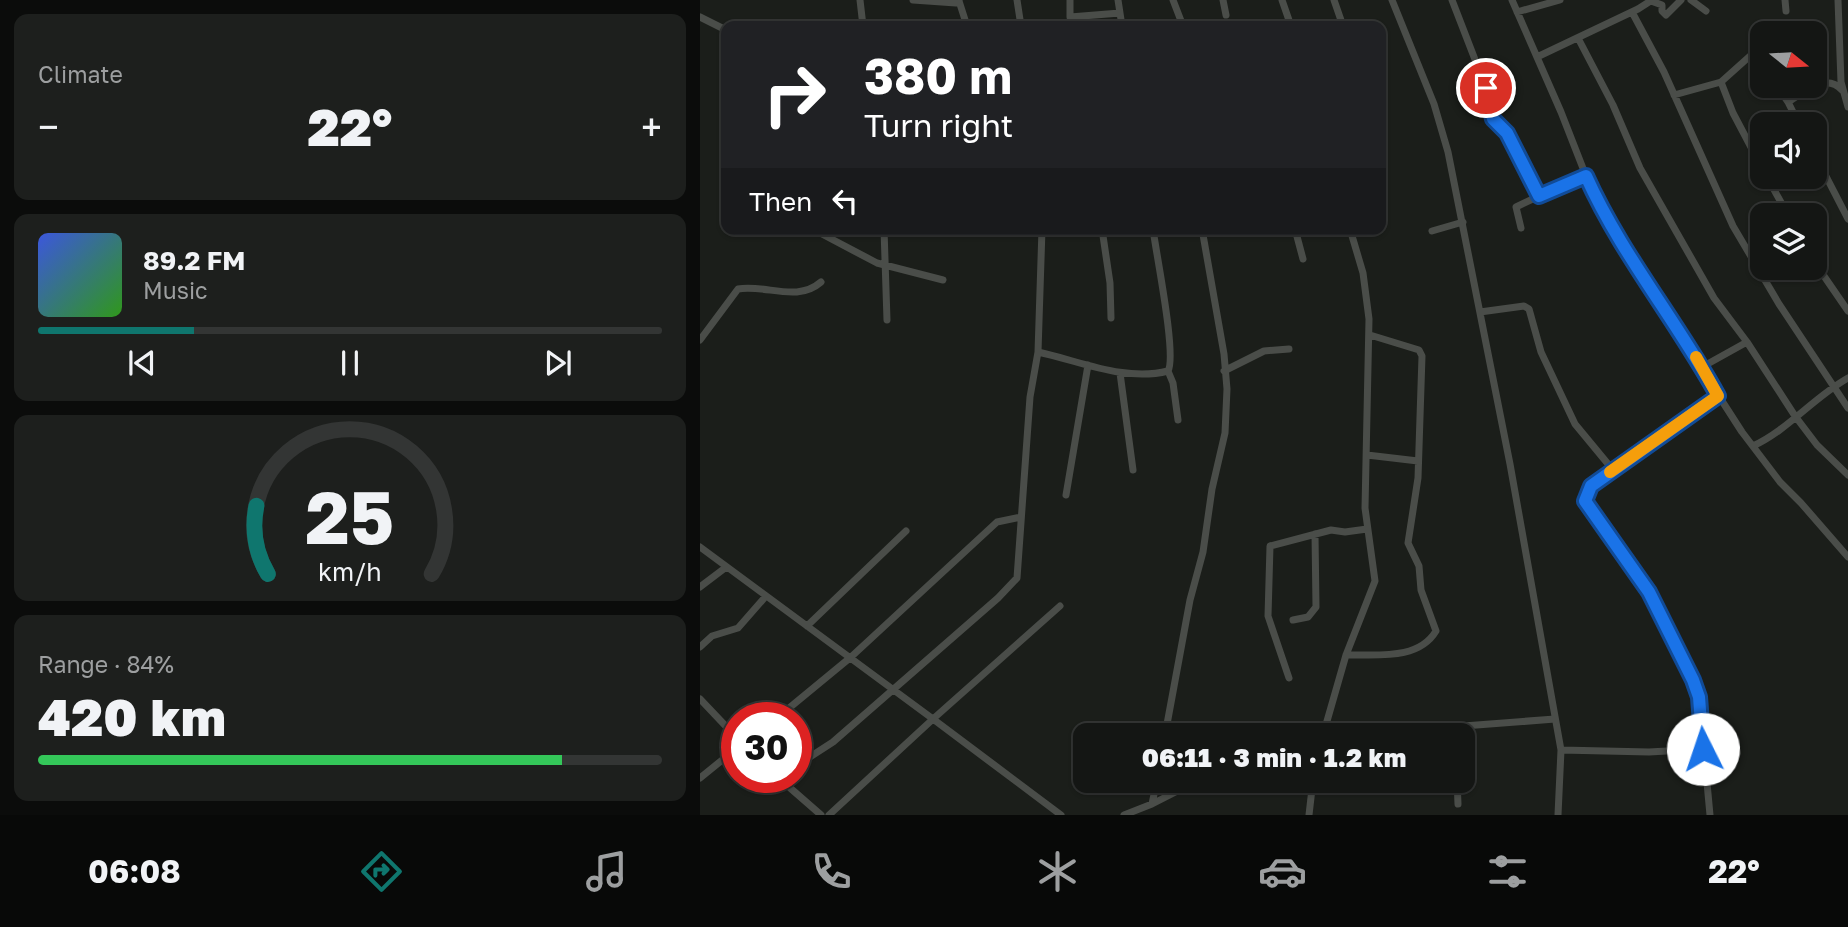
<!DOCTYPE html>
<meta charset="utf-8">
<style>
:root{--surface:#141614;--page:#1d1f1d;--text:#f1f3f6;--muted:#9d9fa0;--line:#333534;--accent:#0f766e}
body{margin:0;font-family:"Golos Text",sans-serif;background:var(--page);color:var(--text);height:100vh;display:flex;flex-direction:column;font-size:26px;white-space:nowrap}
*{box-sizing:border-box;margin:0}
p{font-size:23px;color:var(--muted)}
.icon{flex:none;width:38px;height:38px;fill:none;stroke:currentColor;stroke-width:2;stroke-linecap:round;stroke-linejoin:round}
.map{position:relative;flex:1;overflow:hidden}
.side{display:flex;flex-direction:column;gap:14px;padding:14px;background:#0b0c0b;width:700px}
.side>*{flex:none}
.top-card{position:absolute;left:21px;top:21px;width:665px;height:214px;border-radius:14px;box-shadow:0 2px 5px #0004,0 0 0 2px var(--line);background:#202124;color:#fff;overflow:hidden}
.needle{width:46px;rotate:108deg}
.tools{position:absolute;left:1050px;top:21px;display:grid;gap:14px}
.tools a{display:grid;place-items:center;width:77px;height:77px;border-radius:14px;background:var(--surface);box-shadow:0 2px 5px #0004,0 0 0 2px var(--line);font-size:35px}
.speed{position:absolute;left:21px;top:702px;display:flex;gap:14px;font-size:35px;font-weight:700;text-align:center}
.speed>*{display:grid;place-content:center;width:91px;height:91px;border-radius:50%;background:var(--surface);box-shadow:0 2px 5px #0004,0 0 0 2px var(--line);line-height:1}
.speed .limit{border:10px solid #d22;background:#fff;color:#111}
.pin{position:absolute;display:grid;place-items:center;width:60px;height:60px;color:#fff;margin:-30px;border:4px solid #fff;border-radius:50%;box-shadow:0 2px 7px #0007}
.me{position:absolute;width:77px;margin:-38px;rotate:356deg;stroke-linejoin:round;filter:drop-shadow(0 0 5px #0008)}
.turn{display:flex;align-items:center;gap:24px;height:147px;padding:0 28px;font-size:32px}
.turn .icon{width:91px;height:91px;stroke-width:2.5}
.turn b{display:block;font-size:49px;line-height:60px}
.then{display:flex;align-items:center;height:66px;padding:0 28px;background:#0003;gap:14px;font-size:26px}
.big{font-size:52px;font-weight:800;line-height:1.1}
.side .card{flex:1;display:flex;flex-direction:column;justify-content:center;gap:10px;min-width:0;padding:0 24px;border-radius:14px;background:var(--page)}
.side .dial{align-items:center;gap:0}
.dial svg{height:182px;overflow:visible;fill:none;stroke:var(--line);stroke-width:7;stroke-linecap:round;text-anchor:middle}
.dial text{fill:var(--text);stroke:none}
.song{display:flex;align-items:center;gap:21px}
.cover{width:84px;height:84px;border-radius:10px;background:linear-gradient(135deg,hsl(230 70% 55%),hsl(110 70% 35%))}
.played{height:7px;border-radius:4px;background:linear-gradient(90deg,var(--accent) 25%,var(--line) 25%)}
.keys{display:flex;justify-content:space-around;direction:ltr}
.heat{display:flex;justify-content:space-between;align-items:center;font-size:38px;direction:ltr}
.charge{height:10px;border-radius:5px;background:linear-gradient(90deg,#34c759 84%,var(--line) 0)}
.trip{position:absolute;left:373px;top:723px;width:402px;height:70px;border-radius:14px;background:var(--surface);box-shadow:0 2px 5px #0004,0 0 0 2px var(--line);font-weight:800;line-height:70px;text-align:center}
.tab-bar{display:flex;height:112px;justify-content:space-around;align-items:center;background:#080908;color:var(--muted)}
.tab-bar .icon{width:49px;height:49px}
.tab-bar .selected{color:var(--accent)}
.tab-bar b{font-size:32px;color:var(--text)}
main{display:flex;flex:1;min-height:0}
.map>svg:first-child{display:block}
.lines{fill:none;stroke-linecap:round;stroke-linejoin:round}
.minor{stroke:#4a4d49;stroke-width:7}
.route-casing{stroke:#114b97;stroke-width:18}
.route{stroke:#1a73e8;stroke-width:12}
.slow{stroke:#f59e0b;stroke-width:12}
</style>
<main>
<section class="side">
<div class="card"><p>Climate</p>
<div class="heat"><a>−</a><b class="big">22°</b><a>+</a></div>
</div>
<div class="card">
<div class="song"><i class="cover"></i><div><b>89.2 FM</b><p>Music</p></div></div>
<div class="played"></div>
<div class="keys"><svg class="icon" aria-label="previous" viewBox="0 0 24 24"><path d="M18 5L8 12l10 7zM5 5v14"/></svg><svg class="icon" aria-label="pause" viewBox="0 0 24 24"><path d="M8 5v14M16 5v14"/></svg><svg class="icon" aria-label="next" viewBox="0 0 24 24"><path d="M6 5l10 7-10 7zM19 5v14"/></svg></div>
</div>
<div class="card dial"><svg viewBox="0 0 100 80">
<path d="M14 69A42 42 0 1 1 86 69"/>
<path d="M14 69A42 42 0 0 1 9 39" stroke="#0f766e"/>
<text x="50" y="56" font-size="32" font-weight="700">25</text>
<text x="50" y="72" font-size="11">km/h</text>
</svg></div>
<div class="card"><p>Range · 84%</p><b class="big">420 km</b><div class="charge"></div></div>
</section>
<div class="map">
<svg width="1148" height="815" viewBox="0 0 1148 815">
<rect width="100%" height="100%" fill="#1b1e1a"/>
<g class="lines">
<path class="minor" d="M 160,0 L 163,26
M 213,0 L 256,3 L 259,0
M 317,0 L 321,26
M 370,0 L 370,17 L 420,13
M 418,0 L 422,26
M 473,0 L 483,26
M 523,0 L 526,15
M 582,0 L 591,26
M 634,0 L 643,26
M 692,0 L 734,104 L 748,152 L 810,464 L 861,750 L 858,815
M 752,0 L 786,88 L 793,119 L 807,133 L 839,196 L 886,176
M 812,0 L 861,112 L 886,176 L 912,230 L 1042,432 L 1080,482 L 1101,503 L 1148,557
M 991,0 L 1006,11
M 1085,0 L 1086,11
M 1138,0 L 1141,82 L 1148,107
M 259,1 L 267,26
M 951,1 L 962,5 L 962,11 L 966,15 L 981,0
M 817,12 L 860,0
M 932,12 L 964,72 L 1033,226 L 1079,304 L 1148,408
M 0,17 L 26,30
M 878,38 L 913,105 L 940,168 L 1014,298 L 1047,342 L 1095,416 L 1117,445 L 1148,475
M 837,57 L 938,9 L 952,0
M 1021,82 L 1033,113 L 1062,168
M 1077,86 L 1088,102
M 974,95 L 1021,82 L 1050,56 L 1062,59
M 1099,124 L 1088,102 C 1105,92 1125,72 1142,90
M 681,141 L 683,154
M 1115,155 L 1148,219
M 1067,177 L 1088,215
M 821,228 L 816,207 L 839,196
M 184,229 L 187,320
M 402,229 L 410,283 L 411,318
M 595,229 L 603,259
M 732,231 L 763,222
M 122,234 L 177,263 L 243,280
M 1115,263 L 1148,311
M 780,312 L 824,306 L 829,309 L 841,352 L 875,424 L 913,470
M 0,340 L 38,289 C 66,284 97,303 121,282
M 338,352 C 380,361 425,382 468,371 C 477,356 456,253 453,229
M 1002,367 L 1047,342
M 468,371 L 473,383 L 478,420
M 524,371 L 564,351 L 589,349
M 420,373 L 433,470
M 1053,446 C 1088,430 1114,397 1148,378
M 667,455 L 718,461
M 366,495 L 388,365
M 0,547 L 233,719 L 360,606
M 0,587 L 25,568
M 593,620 L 608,617 L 616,607 L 615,534
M 107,626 L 206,531
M 0,647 L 12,636 L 38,628 L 66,596
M 646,655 C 676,654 718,661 736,631 L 721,590 L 719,566 L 708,543 L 718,478 L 722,356 L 719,350 L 670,335
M 589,678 L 568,616 L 570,546 L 631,530 L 645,532 L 667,529
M 0,699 L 37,738
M 77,718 L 151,657 L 297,522 L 321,517
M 724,729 L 855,719
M 465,735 L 490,600 L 503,552 L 512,489 L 525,433 L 527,389 L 524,354 L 502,229
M 623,735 L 646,655 L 675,581 L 665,508 L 669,319 L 663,273 L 650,229
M 861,750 L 949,752 L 1003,749
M 96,766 L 133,742 L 298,598 L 317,578 L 330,397 L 338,352 L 342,229
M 0,778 L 37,748
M 81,780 L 121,815
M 757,780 L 758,804
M 452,804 L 499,780
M 129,815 L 233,719 L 361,815
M 424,815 L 452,804 L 457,780
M 609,815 L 613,780
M 1010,815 L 999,697 L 949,592 L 885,501 L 891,486 L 1018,396"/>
</g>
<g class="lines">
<defs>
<path id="route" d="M 786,88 L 793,119 L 807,133 L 839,196 L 886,176 C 921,254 977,321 1018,396 L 891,486 L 885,501 L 949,592 L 993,680 L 999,697 L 1003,749"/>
</defs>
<use href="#route" class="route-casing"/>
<use href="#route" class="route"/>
<path class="slow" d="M 910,472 L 1018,396 L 996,357"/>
</g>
</svg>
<div class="tools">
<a><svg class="needle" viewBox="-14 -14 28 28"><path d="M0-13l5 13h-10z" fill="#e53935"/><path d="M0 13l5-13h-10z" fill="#9d9fa0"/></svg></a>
<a><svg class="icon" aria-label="sound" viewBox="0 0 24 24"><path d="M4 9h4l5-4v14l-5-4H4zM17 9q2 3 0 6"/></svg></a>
<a><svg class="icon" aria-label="layers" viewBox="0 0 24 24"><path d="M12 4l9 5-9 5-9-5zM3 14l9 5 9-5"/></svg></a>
</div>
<div class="speed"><div class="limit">30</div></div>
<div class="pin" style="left:786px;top:88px;background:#d93025"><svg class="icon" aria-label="arrive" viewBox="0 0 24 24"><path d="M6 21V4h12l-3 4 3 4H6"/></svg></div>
<svg class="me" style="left:1003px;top:749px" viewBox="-20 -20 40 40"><circle r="19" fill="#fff"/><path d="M0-13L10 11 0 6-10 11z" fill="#1a73e8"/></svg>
<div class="trip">06:11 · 3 min · 1.2 km</div>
<div class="top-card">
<div class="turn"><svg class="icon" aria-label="right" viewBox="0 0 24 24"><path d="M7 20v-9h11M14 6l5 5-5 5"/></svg><div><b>380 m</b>Turn right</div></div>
<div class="then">Then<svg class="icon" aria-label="left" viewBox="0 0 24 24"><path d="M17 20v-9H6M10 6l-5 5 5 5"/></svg></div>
</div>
</div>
</main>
<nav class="tab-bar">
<b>06:08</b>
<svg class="icon selected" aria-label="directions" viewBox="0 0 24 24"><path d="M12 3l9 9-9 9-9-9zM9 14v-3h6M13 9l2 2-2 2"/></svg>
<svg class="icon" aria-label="music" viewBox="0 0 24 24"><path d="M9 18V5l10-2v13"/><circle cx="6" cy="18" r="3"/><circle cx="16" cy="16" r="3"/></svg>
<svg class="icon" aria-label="phone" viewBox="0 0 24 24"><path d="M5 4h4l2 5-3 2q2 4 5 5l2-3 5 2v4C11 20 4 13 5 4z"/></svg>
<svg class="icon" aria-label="climate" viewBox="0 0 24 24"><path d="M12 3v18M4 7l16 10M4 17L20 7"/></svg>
<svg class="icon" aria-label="car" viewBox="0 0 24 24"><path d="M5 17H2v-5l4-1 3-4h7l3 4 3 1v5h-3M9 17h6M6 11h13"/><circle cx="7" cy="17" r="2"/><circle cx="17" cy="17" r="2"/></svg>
<svg class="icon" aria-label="filters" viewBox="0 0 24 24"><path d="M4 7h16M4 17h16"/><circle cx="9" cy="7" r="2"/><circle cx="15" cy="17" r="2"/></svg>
<b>22°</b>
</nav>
